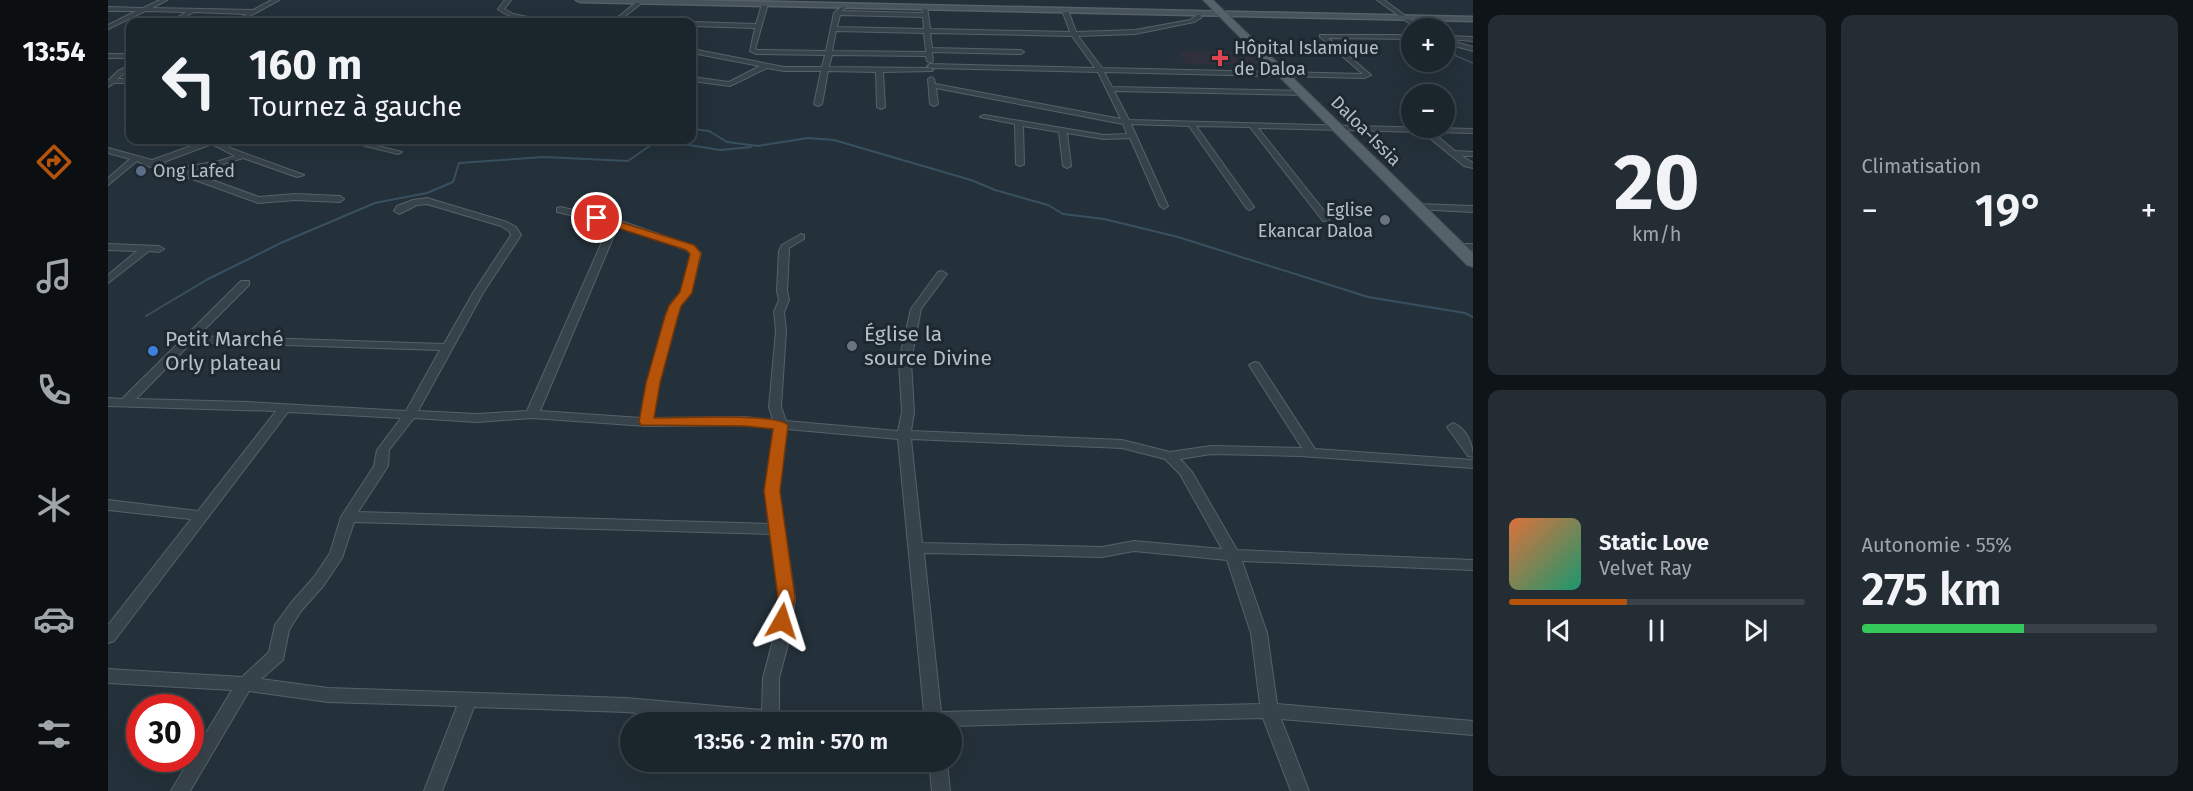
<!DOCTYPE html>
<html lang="fr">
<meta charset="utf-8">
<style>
:root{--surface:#1b252c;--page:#242d34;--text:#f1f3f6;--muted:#a0a5a9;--line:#394248;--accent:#b45309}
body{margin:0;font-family:"Fira Sans",sans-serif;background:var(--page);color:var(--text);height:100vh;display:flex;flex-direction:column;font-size:22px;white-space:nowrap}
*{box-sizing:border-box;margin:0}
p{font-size:20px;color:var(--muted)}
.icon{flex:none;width:33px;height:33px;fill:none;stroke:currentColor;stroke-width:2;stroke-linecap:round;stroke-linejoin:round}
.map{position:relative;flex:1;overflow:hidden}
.details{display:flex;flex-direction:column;gap:15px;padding:15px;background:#0f1418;width:720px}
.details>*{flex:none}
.top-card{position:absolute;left:18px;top:18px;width:570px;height:126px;border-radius:12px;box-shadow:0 6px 24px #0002,0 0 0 2px var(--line);background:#1b252c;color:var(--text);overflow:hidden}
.tools{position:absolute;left:1293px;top:18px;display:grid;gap:12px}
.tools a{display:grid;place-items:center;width:54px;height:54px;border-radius:50%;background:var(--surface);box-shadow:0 6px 24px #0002,0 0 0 2px var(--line);font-size:30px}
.speed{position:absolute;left:18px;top:694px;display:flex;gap:12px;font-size:30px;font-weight:700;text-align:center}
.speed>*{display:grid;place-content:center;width:78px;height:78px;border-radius:50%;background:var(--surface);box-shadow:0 6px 24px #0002,0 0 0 2px var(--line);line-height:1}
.speed .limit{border:9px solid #d22;background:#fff;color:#111}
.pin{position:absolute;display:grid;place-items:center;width:51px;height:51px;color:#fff;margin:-26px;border:3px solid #fff;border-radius:50%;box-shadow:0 2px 6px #0007}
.me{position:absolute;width:66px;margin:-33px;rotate:6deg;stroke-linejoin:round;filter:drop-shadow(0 0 4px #0008)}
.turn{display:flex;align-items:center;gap:21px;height:126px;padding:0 24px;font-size:27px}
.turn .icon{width:78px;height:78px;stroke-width:2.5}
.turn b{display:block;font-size:42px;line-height:51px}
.big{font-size:45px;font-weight:600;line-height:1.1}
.details .card{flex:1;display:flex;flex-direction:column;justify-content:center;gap:9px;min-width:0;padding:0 21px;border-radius:12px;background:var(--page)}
.details .dial{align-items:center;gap:0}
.dial b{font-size:78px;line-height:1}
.song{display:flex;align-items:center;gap:18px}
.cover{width:72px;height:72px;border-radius:9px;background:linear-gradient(135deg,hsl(20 70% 55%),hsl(160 70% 35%))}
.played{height:6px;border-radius:3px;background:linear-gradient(90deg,var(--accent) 40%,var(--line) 40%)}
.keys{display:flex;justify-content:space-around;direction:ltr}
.heat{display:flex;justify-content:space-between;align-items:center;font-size:33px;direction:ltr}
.charge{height:9px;border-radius:4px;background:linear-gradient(90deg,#34c759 55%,var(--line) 0)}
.details .tiles{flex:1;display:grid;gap:15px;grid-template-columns:repeat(2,1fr)}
.trip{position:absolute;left:512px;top:712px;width:342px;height:60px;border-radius:30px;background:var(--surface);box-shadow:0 6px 24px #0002,0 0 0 2px var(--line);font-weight:600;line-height:60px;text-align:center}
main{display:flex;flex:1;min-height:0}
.tab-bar{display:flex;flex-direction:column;width:108px;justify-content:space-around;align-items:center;background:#0b0f12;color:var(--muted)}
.tab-bar .icon{width:42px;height:42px}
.tab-bar .on{color:var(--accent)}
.tab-bar b{font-size:27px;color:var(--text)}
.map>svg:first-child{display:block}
.medical{fill:#2f303c}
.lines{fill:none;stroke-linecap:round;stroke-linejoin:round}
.stream-far1{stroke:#395060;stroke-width:1.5}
.stream{stroke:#395060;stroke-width:2}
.street-casing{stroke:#566168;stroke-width:2}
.secondary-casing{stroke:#566168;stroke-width:3}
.primary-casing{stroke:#414c53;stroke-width:2}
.street{fill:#37434a;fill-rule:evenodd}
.secondary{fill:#46535d;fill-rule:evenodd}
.primary{fill:#55626a;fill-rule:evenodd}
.route{fill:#b45309;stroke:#753606;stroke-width:1.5}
.health-dot{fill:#e0444e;stroke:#1d282f;stroke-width:2}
.service-dot{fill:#5c6f8a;stroke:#1d282f;stroke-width:2}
.worship-dot{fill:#6b7280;stroke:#1d282f;stroke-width:2}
.shop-dot{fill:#3f7fe0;stroke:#1d282f;stroke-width:2}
.labels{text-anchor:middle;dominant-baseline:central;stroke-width:6;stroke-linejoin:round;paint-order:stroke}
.far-poi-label{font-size:18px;fill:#b3bec6;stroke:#1d282f;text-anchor:start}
.far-street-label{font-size:18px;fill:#b3bec6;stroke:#1d282f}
.poi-label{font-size:21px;fill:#b3bec6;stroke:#1d282f;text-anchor:start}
</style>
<main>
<nav class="tab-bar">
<b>13:54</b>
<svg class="icon on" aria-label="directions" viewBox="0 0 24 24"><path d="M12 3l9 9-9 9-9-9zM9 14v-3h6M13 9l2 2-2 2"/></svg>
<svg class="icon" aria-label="music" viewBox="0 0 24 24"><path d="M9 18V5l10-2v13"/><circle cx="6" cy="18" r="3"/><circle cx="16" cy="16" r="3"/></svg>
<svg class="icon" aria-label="phone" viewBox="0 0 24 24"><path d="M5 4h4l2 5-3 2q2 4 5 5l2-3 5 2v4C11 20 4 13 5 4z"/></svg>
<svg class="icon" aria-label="climate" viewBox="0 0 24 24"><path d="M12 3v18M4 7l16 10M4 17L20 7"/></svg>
<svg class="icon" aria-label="car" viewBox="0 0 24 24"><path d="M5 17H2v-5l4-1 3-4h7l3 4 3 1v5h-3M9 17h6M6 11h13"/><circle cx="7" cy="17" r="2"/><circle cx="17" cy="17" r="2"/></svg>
<svg class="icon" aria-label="filters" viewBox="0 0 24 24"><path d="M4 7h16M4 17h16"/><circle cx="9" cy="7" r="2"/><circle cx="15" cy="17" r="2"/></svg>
</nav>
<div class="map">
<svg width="1365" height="791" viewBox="0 0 1365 791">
<rect width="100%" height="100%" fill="#24313a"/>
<path class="medical" d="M 1068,51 L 1145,52 L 1157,65 L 1079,64 Z"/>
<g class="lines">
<path class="stream-far1" d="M 1336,48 L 1341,53 L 1365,63"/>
<path class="stream" d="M 584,129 L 601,131 L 619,142 L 650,146 L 700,138 L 726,140 L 863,180 L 887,190 L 940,205 L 955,214 L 996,219 L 1070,237 L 1260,297 L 1357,313 L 1365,317
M 38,316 L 100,279 L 175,242 L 267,203 L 319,193 L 345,182 L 351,163 L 436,157 L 520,161 L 550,140 L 612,150 L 643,147"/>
<defs>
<path id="street" d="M 52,0 L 59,0 L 44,8 L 145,10 L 164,0 L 171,0 L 131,22 L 125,22 L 139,14 L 86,12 L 68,22 L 62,22 L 78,12 L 37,11 L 0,29 L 0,25 L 28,11 L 0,11 L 0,7 L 35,8 Z
M 397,0 L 403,0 L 396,9 L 405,14 L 444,22 C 427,24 404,20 390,9 Z
M 531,0 L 536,1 L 510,22 L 504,22 Z
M 1269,0 L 1276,0 L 1314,28 L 1308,28 Z
M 657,2 L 660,4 L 647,49 L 649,50 L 718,51 L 726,13 L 738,3 L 741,5 L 734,11 L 815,13 L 814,7 L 819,6 L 822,29 L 962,32 L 954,10 L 957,8 L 960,10 L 968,32 L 1027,30 L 1082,20 L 1088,16 L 1088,12 L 1093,13 L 1093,18 L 1086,22 L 1027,34 L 970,36 L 994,68 L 1255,74 L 1212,37 L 1212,35 L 1304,35 L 1304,39 L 1220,38 L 1263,75 L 1256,78 L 996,72 L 1004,87 L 1195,91 L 1199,93 L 1195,95 L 1006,91 L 1021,120 L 1365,129 L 1365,133 L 1324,132 L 1347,151 L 1365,152 L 1365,156 L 1354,156 L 1365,163 L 1365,168 L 1356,166 L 1314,132 L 1150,128 L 1221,217 L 1221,221 L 1215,221 L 1142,127 L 1088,126 L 1146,207 L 1142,210 L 1139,209 L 1081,126 L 1023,124 L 1060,206 L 1056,209 L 1052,206 L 1022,138 L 996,139 L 959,133 L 963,166 L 959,168 L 955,166 L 951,132 L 915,126 L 916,164 L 912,166 L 908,164 L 907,124 L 872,117 L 876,115 L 996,135 L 1019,134 L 1015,124 L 828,88 L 830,104 L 826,106 L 822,104 L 820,79 L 823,77 L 826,79 L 827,84 L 1013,119 L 990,72 L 822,68 L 825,70 L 824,71 L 775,72 L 777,107 L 773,109 L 769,107 L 768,72 L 720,71 L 714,104 L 710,106 L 706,104 L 713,71 L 676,71 L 659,68 L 622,86 L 584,81 L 584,77 L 621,82 L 652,66 L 584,53 L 584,49 L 676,67 L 714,67 L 717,55 L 648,54 L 642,51 L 647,28 L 584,26 L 584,22 L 648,24 L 654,4 ZM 732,15 L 815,17 L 816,29 L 729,27 ZM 728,31 L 816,33 L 818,52 L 724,51 ZM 822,33 L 964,36 L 987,68 L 822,64 L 819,66 L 822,68 L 721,67 L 724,55 L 818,56 L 819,61 L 822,63 L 825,61 L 824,52 L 913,54 L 916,52 L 913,50 L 824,48 Z
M 1342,36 L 1365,37 L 1365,41 L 1340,39 Z
M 1336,39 L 1365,47 L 1365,51 L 1336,43 Z
M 0,54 L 22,54 L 22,58 L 0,58 Z
M 22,65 L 22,69 L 9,79 L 22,79 L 22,83 L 6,83 L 0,87 L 0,81 L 10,71 Z
M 100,140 L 112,140 L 111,141 L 119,144 L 122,148 L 196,175 L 189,177 L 135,158 L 112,165 L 79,171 L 151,197 L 187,194 L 232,196 L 236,199 L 232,202 L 187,200 L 150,203 L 65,172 L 39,166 L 29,161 L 0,185 L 0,178 L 22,159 L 0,153 L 0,148 L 44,160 ZM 104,144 L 127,156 L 111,161 L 70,168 L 53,163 Z
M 233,140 L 245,140 L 294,152 L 290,154 Z
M 319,198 L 399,222 L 408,227 L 413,235 L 375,293 L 310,411 L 369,414 L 419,411 L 502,224 L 449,212 L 449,208 L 452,207 L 510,220 L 585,246 L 593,253 L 583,293 L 572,306 L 551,383 L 545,418 L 637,417 L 665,420 L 661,407 L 668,331 L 666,312 L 671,300 L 669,291 L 671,251 L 674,245 L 693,234 L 696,235 L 696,239 L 681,248 L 681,251 L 679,291 L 681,300 L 676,312 L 678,331 L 673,407 L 678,421 L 790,431 L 794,412 L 791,361 L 803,309 L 830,272 L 834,271 L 839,274 L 813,309 L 803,361 L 806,412 L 803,431 L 1014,440 L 1062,452 L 1103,446 L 1194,448 L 1141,365 L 1147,362 L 1151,363 L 1207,449 L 1365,460 L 1365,468 L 1192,456 L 1103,454 L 1072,459 L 1084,472 L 1129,550 L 1365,560 L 1365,570 L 1134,561 L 1159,633 L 1169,704 L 1365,721 L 1365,735 L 1173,719 L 1201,791 L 1183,791 L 1155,718 L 843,726 L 843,723 L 637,723 L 518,712 L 366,707 L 334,791 L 316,791 L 349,706 L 220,702 L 141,691 L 82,791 L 63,791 L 124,690 L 0,683 L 0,669 L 134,677 L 161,652 L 167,625 L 183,603 L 206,577 L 222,553 L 233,517 L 266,466 L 269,450 L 293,418 L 180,412 L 6,641 L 0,643 L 0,625 L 83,519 L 0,510 L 0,500 L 90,511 L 168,411 L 0,406 L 0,398 L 14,399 L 133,281 L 141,281 L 141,285 L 90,336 L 336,344 L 365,293 L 403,235 L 401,231 L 393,226 L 319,204 L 309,205 L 291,214 L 286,211 L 289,206 L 305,200 ZM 510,226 L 579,250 L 583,254 L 573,292 L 562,305 L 539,383 L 533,418 L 432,411 ZM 84,342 L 332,350 L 298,411 L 139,402 L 28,399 ZM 306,418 L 369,422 L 424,418 L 538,426 L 637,425 L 666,428 L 657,491 L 662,524 L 250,512 L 280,466 L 281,450 ZM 679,429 L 790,439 L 816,712 L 671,711 L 671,678 L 680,644 L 687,599 L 671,491 ZM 803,439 L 1014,448 L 1057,459 L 1072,474 L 1114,549 L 1026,541 L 994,547 L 814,543 ZM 246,522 L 663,534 L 671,599 L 664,644 L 655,678 L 654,710 L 518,698 L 220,688 L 153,679 L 175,660 L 181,630 L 193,611 L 216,585 L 234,558 ZM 1026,551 L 1119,560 L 1143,633 L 1152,704 L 833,712 L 816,553 L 994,557 Z
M 1309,204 L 1365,206 L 1365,212 L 1306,209 L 1306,205 Z
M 0,244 L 51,246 L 56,249 L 51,252 L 41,251 L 0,283 L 0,275 L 29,251 L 0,250 Z
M 1350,244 L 1365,244 L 1365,250 L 1347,249 L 1347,245 Z
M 1345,423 C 1358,428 1365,444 1365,457 L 1360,456 L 1339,427 Z
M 821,762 L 839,762 L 842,791 L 824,791 Z"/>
<path id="secondary" d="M 468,0 L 581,0 L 1365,17 L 1365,21 L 472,2 Z"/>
<path id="primary" d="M 1095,0 L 1105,0 L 1365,253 L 1365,267 L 1359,265 Z"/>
</defs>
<use href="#street" class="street-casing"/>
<use href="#secondary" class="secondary-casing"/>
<use href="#primary" class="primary-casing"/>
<use href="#street" class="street"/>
<use href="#secondary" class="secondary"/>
<use href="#primary" class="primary"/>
</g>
<path class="route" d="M 489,215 L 586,245 L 593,253 L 584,293 L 573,306 L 570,316 L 552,383 L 546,418 C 567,418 669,413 680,425 L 672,491 L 687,598 L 680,625 L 674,627 L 668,625 L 665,621 L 670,598 L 656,491 L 665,429 L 637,426 L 533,425 L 531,422 L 538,383 L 557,316 L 561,306 L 572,292 L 582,254 L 578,250 L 485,220 L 485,216 Z"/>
<path class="health-dot" d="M1109 49h6v6h6v6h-6v6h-6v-6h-6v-6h6z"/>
<circle class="service-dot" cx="33" cy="171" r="6"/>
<g class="worship-dot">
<circle cx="1277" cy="220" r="6"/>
<circle cx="744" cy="346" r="6"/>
</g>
<circle class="shop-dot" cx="45" cy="351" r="6"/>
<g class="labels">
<g class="far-poi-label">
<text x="1126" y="48">Hôpital Islamique<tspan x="1126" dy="21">de Daloa</tspan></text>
<text x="45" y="171">Ong Lafed</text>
<text x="1265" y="210" text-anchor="end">Eglise<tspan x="1265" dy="21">Ekancar Daloa</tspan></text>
</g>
<g class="far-street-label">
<text transform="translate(1258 131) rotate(45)">Daloa-Issia</text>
</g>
<g class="poi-label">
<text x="756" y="334">Église la<tspan x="756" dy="24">source Divine</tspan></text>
<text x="57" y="339">Petit Marché<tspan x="57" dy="24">Orly plateau</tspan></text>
</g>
</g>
</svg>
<div class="tools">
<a>+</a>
<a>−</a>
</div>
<div class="speed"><div class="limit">30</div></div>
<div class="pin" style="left:489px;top:218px;background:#d93025"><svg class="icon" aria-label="arrive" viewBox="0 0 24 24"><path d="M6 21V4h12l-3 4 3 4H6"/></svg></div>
<svg class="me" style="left:674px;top:621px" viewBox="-20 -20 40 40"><path d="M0-17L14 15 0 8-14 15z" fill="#b45309" stroke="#fff" stroke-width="4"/></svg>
<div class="trip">13:56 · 2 min · 570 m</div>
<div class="top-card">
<div class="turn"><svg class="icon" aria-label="left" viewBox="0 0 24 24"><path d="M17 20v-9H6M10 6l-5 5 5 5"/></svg><div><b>160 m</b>Tournez à gauche</div></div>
</div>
</div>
<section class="details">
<div class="tiles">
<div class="card dial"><b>20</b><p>km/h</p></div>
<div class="card"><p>Climatisation</p>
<div class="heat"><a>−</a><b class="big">19°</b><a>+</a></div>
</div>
<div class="card">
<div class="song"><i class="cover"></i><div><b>Static Love</b><p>Velvet Ray</p></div></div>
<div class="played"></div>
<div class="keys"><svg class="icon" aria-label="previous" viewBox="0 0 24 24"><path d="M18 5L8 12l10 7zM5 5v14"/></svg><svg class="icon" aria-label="pause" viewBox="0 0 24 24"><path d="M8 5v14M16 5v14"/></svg><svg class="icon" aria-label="next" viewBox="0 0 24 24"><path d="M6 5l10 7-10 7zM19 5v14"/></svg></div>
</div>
<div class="card"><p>Autonomie · 55%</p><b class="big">275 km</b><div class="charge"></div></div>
</div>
</section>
</main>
